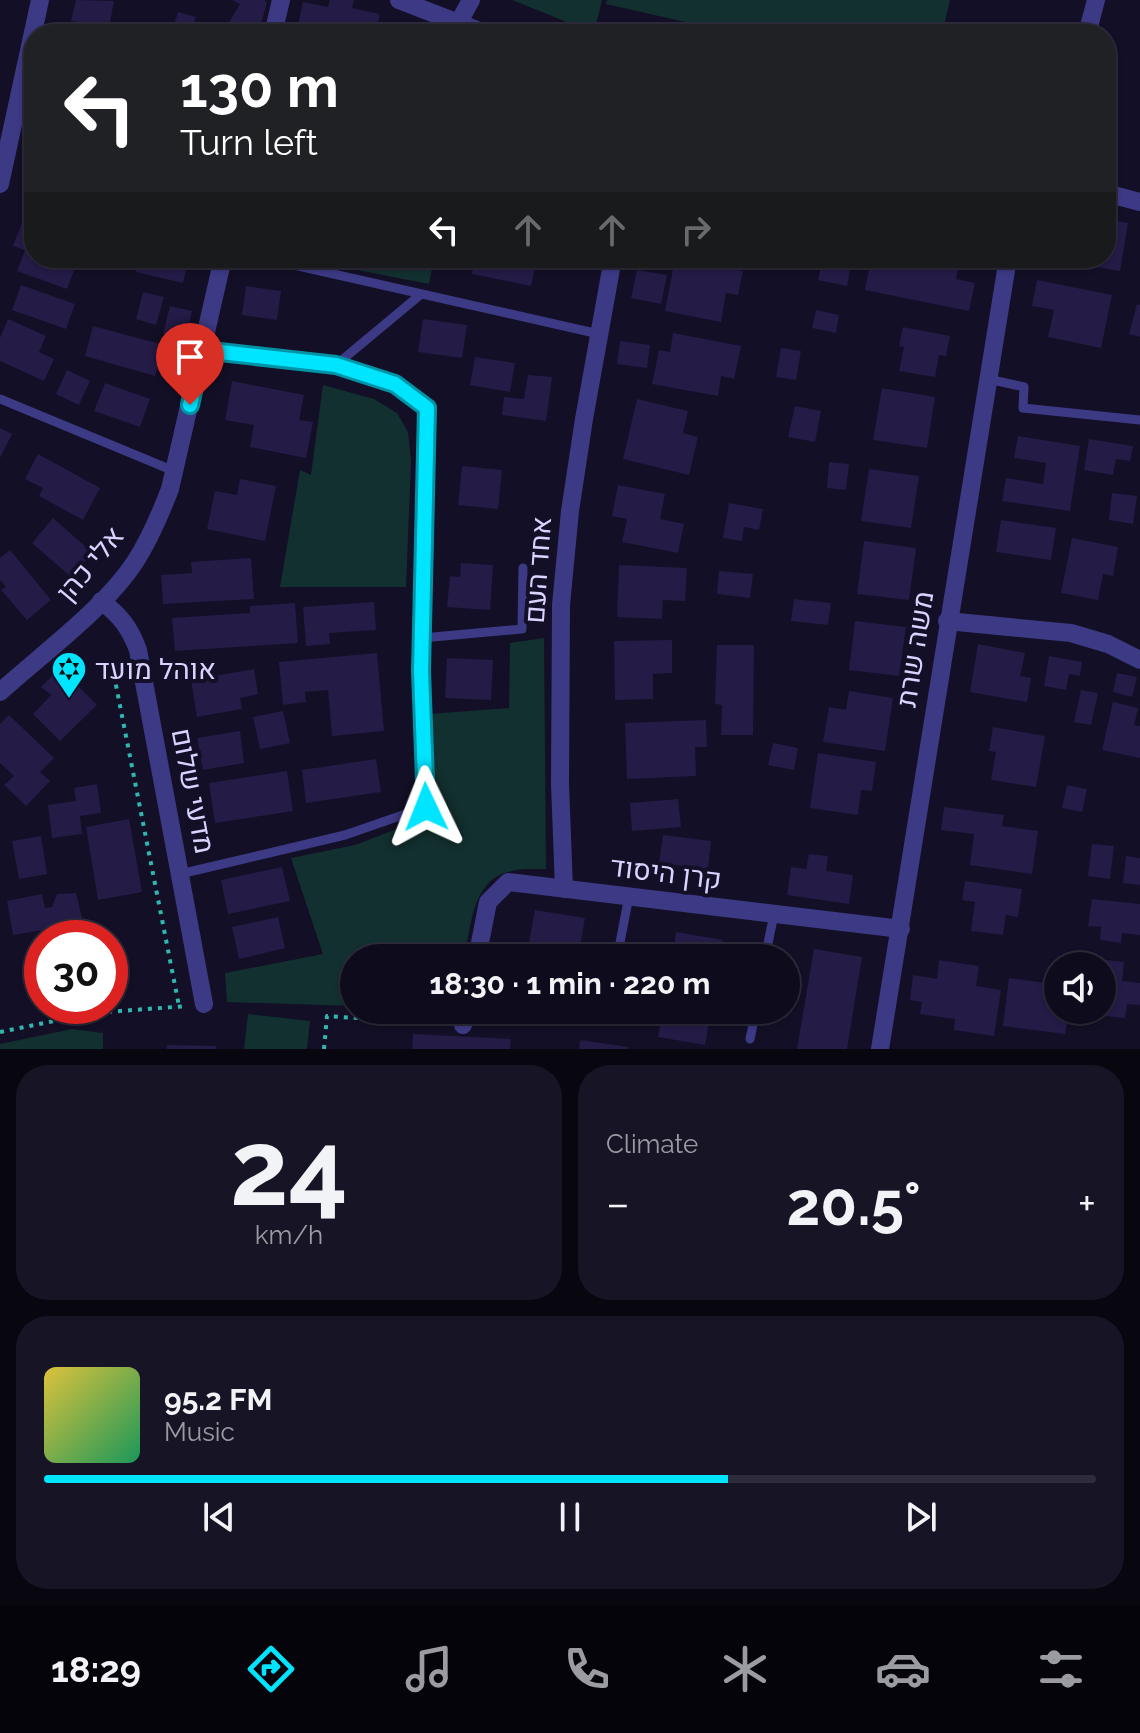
<!DOCTYPE html>
<meta charset="utf-8">
<style>
:root{--surface:#0e0b1c;--page:#171425;--text:#f1f3f6;--muted:#9b9ba3;--line:#2e2b3b;--accent:#00e5ff}
body{margin:0;font-family:Raleway,Heebo,sans-serif;background:var(--page);color:var(--text);height:100vh;display:flex;flex-direction:column;font-size:30px;white-space:nowrap}
*{box-sizing:border-box;margin:0}
p{font-size:26px;color:var(--muted)}
.icon{flex:none;width:44px;height:44px;fill:none;stroke:currentColor;stroke-width:2;stroke-linecap:round;stroke-linejoin:round}
.map{position:relative;height:1049px;overflow:hidden}
.details{display:flex;flex-direction:column;gap:16px;padding:16px;background:#08060f;flex:1}
.details>*{flex:none}
.banner{position:absolute;left:24px;top:24px;width:1092px;height:244px;border-radius:32px;box-shadow:0 2px 6px #0004,0 0 0 2px var(--line);background:#202124;color:#fff;overflow:hidden}
.controls{position:absolute;left:1044px;top:952px;display:grid;gap:16px}
.controls a{display:grid;place-items:center;width:72px;height:72px;border-radius:50%;background:var(--surface);box-shadow:0 2px 6px #0004,0 0 0 2px var(--line);font-size:40px}
.speed{position:absolute;left:24px;top:920px;display:flex;gap:16px;font-size:40px;font-weight:700;text-align:center}
.speed>*{display:grid;place-content:center;width:104px;height:104px;border-radius:50%;background:var(--surface);box-shadow:0 2px 6px #0004,0 0 0 2px var(--line);line-height:1}
.speed .limit{border:12px solid #d22;background:#fff;color:#111}
.pin{position:absolute;display:grid;place-items:center;width:68px;height:68px;color:#fff;margin:-82px -34px;border-radius:50% 50% 50% 0;rotate:-45deg;box-shadow:0 0 8px #0007}
.pin .icon{rotate:45deg}
.me{position:absolute;width:88px;margin:-44px;rotate:358deg;stroke-linejoin:round;filter:drop-shadow(0 0 6px #0008)}
.turn{display:flex;align-items:center;gap:28px;height:168px;padding:0 24px;font-size:36px}
.turn .icon{width:104px;height:104px;stroke-width:2.5}
.turn b{display:block;font-size:56px;line-height:68px}
.lanes{display:flex;align-items:center;height:76px;padding:0 24px;background:#0003;justify-content:center;gap:40px;direction:ltr}
.lanes .off{opacity:.35}
.big{font-size:60px;font-weight:700;line-height:1.1}
.details .tile{flex:1;display:flex;flex-direction:column;justify-content:center;gap:12px;min-width:0;padding:0 28px;border-radius:32px;background:var(--page)}
.details .dial{align-items:center;gap:0}
.dial b{font-size:104px;line-height:1}
.song{display:flex;align-items:center;gap:24px}
.cover{width:96px;height:96px;border-radius:12px;background:linear-gradient(135deg,hsl(50 70% 55%),hsl(150 70% 35%))}
.played{height:8px;border-radius:4px;background:linear-gradient(90deg,var(--accent) 65%,var(--line) 65%)}
.keys{display:flex;justify-content:space-around;direction:ltr}
.heat{display:flex;justify-content:space-between;align-items:center;font-size:44px;direction:ltr}
.details .tiles{flex:1;display:grid;gap:16px;grid-template-columns:1fr 1fr}
.tile:last-child{grid-column:span 2}
.trip{position:absolute;left:340px;top:944px;width:460px;height:80px;border-radius:40px;background:var(--surface);box-shadow:0 2px 6px #0004,0 0 0 2px var(--line);font-weight:700;line-height:80px;text-align:center}
.tab-bar{display:flex;height:128px;justify-content:space-around;align-items:center;background:#06040b;color:var(--muted)}
.tab-bar .icon{width:56px;height:56px}
.tab-bar .on{color:var(--accent)}
.tab-bar b{font-size:36px;color:var(--text)}
.map>svg:first-child{display:block}
.green{fill:#12302f}
.building{fill:#241b47}
.lines{fill:none;stroke-linecap:round;stroke-linejoin:round}
.path{stroke:#2fb8b0;stroke-width:4;stroke-dasharray:4 6;stroke-linecap:butt}
.service{stroke:#3d3a85;stroke-width:9}
.minor{stroke:#3d3a85;stroke-width:18}
.route-casing{stroke:#0095a6;stroke-width:20}
.route{stroke:#00e5ff;stroke-width:14}
.labels{text-anchor:middle;dominant-baseline:central;stroke-width:8;stroke-linejoin:round;paint-order:stroke}
.street-label{font-size:28px;fill:#d9d4ff;stroke:#130f26}
.poi-label{font-size:28px;fill:#d9d4ff;stroke:#130f26;text-anchor:start}
</style>
<div class="map">
<svg width="1140" height="1049" viewBox="0 0 1140 1049">
<rect width="100%" height="100%" fill="#130f26"/>
<path class="green" d="M 512,0 L 602,0 L 594,33 Z
M 607,0 L 950,0 L 942,34 L 738,34 L 606,4 Z
M 339,258 L 434,258 L 429,284 L 337,266 Z
M 323,385 L 374,399 L 397,413 L 408,432 L 411,461 L 406,587 L 280,587 L 300,470 L 311,475 Z
M 544,638 L 546,869 C 534,869 520,868 508,872 C 472,881 471,927 464,958 L 354,958 L 354,1006 L 227,1002 L 225,973 L 323,954 L 291,858 L 355,845 L 435,814 L 429,714 L 509,708 L 510,643 Z
M 248,1014 L 310,1021 L 307,1049 L 244,1049 Z
M 72,1029 L 103,1033 L 103,1049 L 0,1049 L 0,1044 Z"/>
<path class="building" d="M 76,0 L 114,1 L 109,28 L 71,21 Z
M 232,0 L 265,0 L 267,3 L 258,34 L 231,34 L 225,29 L 240,4 Z
M 330,0 L 354,0 L 352,8 L 380,14 L 375,34 L 344,34 L 344,32 L 323,27 L 321,34 L 296,34 L 303,2 L 328,7 Z
M 178,12 L 196,17 L 190,34 L 171,34 Z
M 26,212 L 34,215 L 34,258 L 63,258 L 62,260 L 76,265 L 67,289 L 17,271 L 25,250 L 13,246 Z
M 1106,219 L 1128,223 L 1120,271 L 1060,261 L 1061,258 L 1106,258 Z
M 139,258 L 189,258 L 183,283 L 136,272 Z
M 475,258 L 537,258 L 531,286 L 472,274 Z
M 675,258 L 743,271 L 738,295 L 726,293 L 721,322 L 665,311 Z
M 823,258 L 852,261 L 847,286 L 818,280 Z
M 922,258 L 960,258 L 956,279 L 975,283 L 969,311 L 865,290 L 871,259 L 920,269 Z
M 637,270 L 667,275 L 661,304 L 631,298 Z
M 1037,280 L 1112,295 L 1101,348 L 1048,337 L 1054,310 L 1032,306 Z
M 21,285 L 75,304 L 66,329 L 12,310 Z
M 246,286 L 281,291 L 277,320 L 242,315 Z
M 143,292 L 164,297 L 156,325 L 136,319 Z
M 1137,304 L 1140,305 L 1140,337 L 1129,334 Z
M 170,306 L 192,311 L 186,338 L 163,334 Z
M 816,310 L 839,315 L 836,333 L 812,328 Z
M 8,319 L 46,336 L 39,352 L 54,359 L 44,381 L 0,361 L 0,338 Z
M 423,319 L 467,325 L 462,358 L 418,352 Z
M 93,326 L 164,345 L 155,376 L 85,356 Z
M 903,327 L 950,336 L 946,356 L 939,355 L 935,377 L 899,371 L 904,347 L 899,346 Z
M 673,333 L 741,346 L 734,379 L 721,376 L 718,396 L 652,384 L 659,350 L 670,352 Z
M 620,341 L 650,345 L 647,368 L 617,364 Z
M 781,348 L 801,351 L 796,380 L 776,377 Z
M 475,357 L 515,363 L 510,392 L 470,385 Z
M 67,370 L 90,381 L 79,405 L 56,394 Z
M 528,375 L 552,377 L 546,421 L 502,415 L 504,397 L 524,399 Z
M 232,381 L 304,395 L 299,420 L 313,422 L 306,458 L 250,447 L 254,425 L 225,420 Z
M 105,383 L 150,399 L 140,427 L 94,411 Z
M 882,388 L 935,397 L 927,448 L 873,440 Z
M 637,399 L 688,411 L 683,433 L 698,437 L 689,475 L 623,459 Z
M 795,406 L 821,411 L 815,442 L 788,437 Z
M 0,428 L 12,434 L 0,458 Z
M 1018,436 L 1080,446 L 1070,511 L 1002,501 L 1006,478 L 1043,484 L 1046,463 L 1014,458 Z
M 1089,439 L 1133,446 L 1130,461 L 1116,459 L 1113,475 L 1084,470 Z
M 38,454 L 100,488 L 83,520 L 39,496 L 43,488 L 25,479 Z
M 829,462 L 849,464 L 846,490 L 827,488 Z
M 462,466 L 502,470 L 498,509 L 458,505 Z
M 869,469 L 919,476 L 911,528 L 861,521 Z
M 240,479 L 276,486 L 265,541 L 207,529 L 215,491 L 237,495 Z
M 618,485 L 665,494 L 660,519 L 684,524 L 678,553 L 622,542 L 627,519 L 612,516 Z
M 1112,493 L 1137,496 L 1133,524 L 1109,520 Z
M 729,503 L 763,509 L 759,530 L 744,527 L 742,541 L 723,538 Z
M 53,518 L 93,553 L 71,577 L 32,543 Z
M 1001,520 L 1056,528 L 1051,560 L 996,552 Z
M 1072,538 L 1118,547 L 1113,576 L 1103,574 L 1098,600 L 1061,593 Z
M 864,541 L 916,548 L 909,600 L 857,594 Z
M 10,550 L 51,600 L 27,620 L 1,590 L 6,587 L 0,580 L 0,558 Z
M 251,558 L 254,599 L 163,604 L 161,575 L 192,573 L 191,562 Z
M 461,563 L 493,565 L 490,610 L 447,607 L 450,576 L 460,577 Z
M 619,565 L 687,568 L 685,601 L 663,600 L 662,619 L 617,617 Z
M 719,571 L 753,574 L 750,598 L 717,594 Z
M 794,599 L 831,603 L 828,625 L 791,621 Z
M 374,602 L 376,630 L 329,633 L 330,644 L 306,646 L 303,607 Z
M 295,603 L 298,643 L 175,651 L 172,618 L 250,613 L 250,606 Z
M 855,621 L 906,627 L 899,676 L 849,670 Z
M 672,640 L 672,673 L 653,674 L 653,699 L 615,700 L 614,641 Z
M 978,644 L 1025,653 L 1020,676 L 1031,678 L 1027,702 L 970,692 Z
M 717,645 L 754,645 L 753,735 L 721,735 L 722,705 L 715,704 Z
M 377,653 L 384,731 L 332,736 L 328,690 L 305,692 L 306,702 L 283,705 L 279,662 Z
M 1049,656 L 1082,662 L 1080,676 L 1069,674 L 1066,690 L 1044,686 Z
M 447,658 L 493,660 L 491,700 L 445,698 Z
M 60,668 L 97,705 L 60,741 L 33,714 L 51,695 L 41,687 Z
M 254,669 L 258,694 L 240,698 L 242,709 L 197,717 L 191,680 Z
M 1117,673 L 1137,677 L 1132,697 L 1113,692 Z
M 1081,690 L 1098,693 L 1091,725 L 1074,722 Z
M 849,691 L 893,698 L 885,751 L 823,742 L 829,707 L 846,710 Z
M 1113,702 L 1138,708 L 1134,725 L 1140,726 L 1140,758 L 1102,750 Z
M 283,711 L 290,743 L 260,749 L 253,717 Z
M 9,715 L 54,758 L 40,772 L 50,781 L 26,806 L 4,785 L 14,776 L 0,763 L 0,724 Z
M 706,720 L 707,747 L 695,747 L 696,776 L 627,779 L 625,723 Z
M 993,727 L 1045,736 L 1036,787 L 991,780 L 996,752 L 989,751 Z
M 240,731 L 244,763 L 203,770 L 197,738 Z
M 773,743 L 798,748 L 794,770 L 768,765 Z
M 818,753 L 876,762 L 872,791 L 861,790 L 858,815 L 810,808 Z
M 376,759 L 381,792 L 306,803 L 302,770 Z
M 287,771 L 293,811 L 215,823 L 209,783 Z
M 97,784 L 101,813 L 80,816 L 82,834 L 52,838 L 48,805 L 76,801 L 74,788 Z
M 1067,785 L 1087,789 L 1082,812 L 1062,808 Z
M 678,799 L 681,827 L 632,831 L 630,803 Z
M 944,807 L 1004,815 L 1002,826 L 1038,831 L 1032,874 L 970,865 L 974,834 L 941,830 Z
M 129,819 L 142,892 L 98,900 L 86,827 Z
M 663,835 L 711,841 L 708,869 L 659,863 Z
M 41,836 L 47,874 L 19,879 L 12,841 Z
M 1092,844 L 1114,846 L 1110,879 L 1088,876 Z
M 809,854 L 828,856 L 826,871 L 853,875 L 849,904 L 787,895 L 791,867 L 806,869 Z
M 1126,856 L 1140,858 L 1140,885 L 1123,883 Z
M 282,867 L 290,901 L 228,914 L 221,880 Z
M 965,881 L 1022,889 L 1018,917 L 1006,915 L 1003,935 L 971,931 L 975,902 L 962,900 Z
M 76,893 L 83,922 L 73,925 L 76,938 L 43,938 L 42,930 L 13,935 L 7,901 L 42,894 L 45,908 L 52,907 L 57,894 Z
M 1092,899 L 1140,904 L 1140,935 L 1122,933 L 1121,943 L 1100,940 L 1101,927 L 1088,926 Z
M 535,910 L 585,918 L 578,958 L 526,958 Z
M 278,917 L 285,948 L 239,959 L 232,927 Z
M 676,932 L 723,940 L 720,958 L 672,958 Z
M 814,949 L 862,957 L 847,1049 L 797,1049 Z
M 1090,958 L 1124,962 L 1122,981 L 1140,983 L 1140,1005 L 1127,1004 L 1125,1018 L 1104,1016 L 1102,966 L 1090,966 Z
M 939,960 L 979,966 L 976,986 L 1001,990 L 994,1036 L 954,1030 L 955,1019 L 920,1014 L 922,1002 L 910,1000 L 913,975 L 937,979 Z
M 1009,978 L 1047,983 L 1044,1003 L 1058,1005 L 1058,1010 L 1069,1010 L 1065,1034 L 1003,1026 Z
M 518,1010 L 569,1010 L 567,1026 L 516,1018 Z
M 663,1010 L 711,1010 L 705,1045 L 658,1037 Z
M 413,1034 L 511,1039 L 510,1049 L 412,1049 Z
M 580,1040 L 628,1047 L 628,1049 L 579,1049 Z
M 167,1045 L 216,1046 L 216,1049 L 167,1049 Z"/>
<g class="lines">
<path class="path" d="M 112,665 L 179,1006
M 0,1032 L 93,1013 L 187,1006
M 324,1049 L 327,1016 L 445,1024"/>
<path class="service" d="M 263,258 L 599,334
M 336,365 L 420,295
M 988,379 L 1024,387 L 1023,408 L 1140,420
M 0,399 L 174,471
M 422,638 L 522,629 L 523,568
M 180,874 L 345,835 L 426,807
M 617,958 L 629,896
M 765,958 L 774,914
M 606,1012 L 607,1010
M 750,1039 L 756,1010"/>
<path class="minor" d="M 399,0 L 487,34
M 459,22 L 471,0
M 273,34 L 281,0
M 1087,34 L 1096,0
M 0,184 L 40,0
M 1106,193 L 1140,202
M 202,350 L 336,365 L 395,384 L 427,408 L 421,671 L 426,807
M 101,601 C 120,615 130,628 138,650 L 204,1004
M 947,621 L 1071,633 L 1108,644 L 1140,660
M 0,692 C 42,654 104,609 135,562 C 150,539 160,515 170,489 L 223,258
M 564,889 L 560,784 L 561,605 L 570,511 L 584,419 L 613,258
M 477,958 L 488,902 L 508,882 L 901,929
M 463,1025 L 466,1010
M 880,1049 L 1008,258"/>
</g>
<g class="lines">
<defs>
<path id="route" d="M 190,405 L 202,350 L 336,365 L 395,384 L 427,408 L 421,671 L 426,807"/>
</defs>
<use href="#route" class="route-casing"/>
<use href="#route" class="route"/>
</g>
<defs>
<symbol id="synagogue-pin" viewBox="-11 -11 22 30"><path d="M0 17L-7.5 6A9.5 9.5 0 1 1 7.5 6Z" fill="#00e5ff" stroke="#130f26"/><path d="M0-6.5L5.6 3.2H-5.6ZM0 6.5L5.6-3.2H-5.6Z" fill="#111"/></symbol>
</defs>
<g fill-rule="evenodd">
<use href="#synagogue-pin" x="49" y="649" width="40" height="54"/>
</g>
<g class="labels">
<g class="street-label">
<text transform="translate(90 564) rotate(-50)">אלי כהן</text>
<text transform="translate(538 570) rotate(-86)">אחד העם</text>
<text transform="translate(915 649) rotate(-81)">משה שרת</text>
<text transform="translate(193 791) rotate(79)">מדעי שלום</text>
<text transform="translate(666 873) rotate(7)">קרן היסוד</text>
</g>
<g class="poi-label">
<text x="95" y="669">אוהל מועד</text>
</g>
</g>
</svg>
<div class="controls">
<a><svg class="icon" aria-label="sound" viewBox="0 0 24 24"><path d="M4 9h4l5-4v14l-5-4H4zM17 9q2 3 0 6"/></svg></a>
</div>
<div class="speed"><div class="limit">30</div></div>
<div class="pin" style="left:190px;top:405px;background:#d93025"><svg class="icon" aria-label="arrive" viewBox="0 0 24 24"><path d="M6 21V4h12l-3 4 3 4H6"/></svg></div>
<svg class="me" style="left:426px;top:807px" viewBox="-20 -20 40 40"><path d="M0-17L14 15 0 8-14 15z" fill="#00e5ff" stroke="#fff" stroke-width="4"/></svg>
<div class="trip">18:30 · 1 min · 220 m</div>
<div class="banner">
<div class="turn"><svg class="icon" aria-label="left" viewBox="0 0 24 24"><path d="M17 20v-9H6M10 6l-5 5 5 5"/></svg><div><b>130 m</b>Turn left</div></div>
<div class="lanes"><svg class="icon" aria-label="left" viewBox="0 0 24 24"><path d="M17 20v-9H6M10 6l-5 5 5 5"/></svg><svg class="icon off" aria-label="ahead" viewBox="0 0 24 24"><path d="M12 20V5M6 11l6-6 6 6"/></svg><svg class="icon off" aria-label="ahead" viewBox="0 0 24 24"><path d="M12 20V5M6 11l6-6 6 6"/></svg><svg class="icon off" aria-label="right" viewBox="0 0 24 24"><path d="M7 20v-9h11M14 6l5 5-5 5"/></svg></div>
</div>
</div>
<section class="details">
<div class="tiles">
<div class="tile dial"><b>24</b><p>km/h</p></div>
<div class="tile"><p>Climate</p>
<div class="heat"><a>−</a><b class="big">20.5°</b><a>+</a></div>
</div>
<div class="tile">
<div class="song"><i class="cover"></i><div><b>95.2 FM</b><p>Music</p></div></div>
<div class="played"></div>
<div class="keys"><svg class="icon" aria-label="previous" viewBox="0 0 24 24"><path d="M18 5L8 12l10 7zM5 5v14"/></svg><svg class="icon" aria-label="pause" viewBox="0 0 24 24"><path d="M8 5v14M16 5v14"/></svg><svg class="icon" aria-label="next" viewBox="0 0 24 24"><path d="M6 5l10 7-10 7zM19 5v14"/></svg></div>
</div>
</div>
</section>
<nav class="tab-bar">
<b>18:29</b>
<svg class="icon on" aria-label="directions" viewBox="0 0 24 24"><path d="M12 3l9 9-9 9-9-9zM9 14v-3h6M13 9l2 2-2 2"/></svg>
<svg class="icon" aria-label="music" viewBox="0 0 24 24"><path d="M9 18V5l10-2v13"/><circle cx="6" cy="18" r="3"/><circle cx="16" cy="16" r="3"/></svg>
<svg class="icon" aria-label="phone" viewBox="0 0 24 24"><path d="M5 4h4l2 5-3 2q2 4 5 5l2-3 5 2v4C11 20 4 13 5 4z"/></svg>
<svg class="icon" aria-label="climate" viewBox="0 0 24 24"><path d="M12 3v18M4 7l16 10M4 17L20 7"/></svg>
<svg class="icon" aria-label="car" viewBox="0 0 24 24"><path d="M5 17H2v-5l4-1 3-4h7l3 4 3 1v5h-3M9 17h6M6 11h13"/><circle cx="7" cy="17" r="2"/><circle cx="17" cy="17" r="2"/></svg>
<svg class="icon" aria-label="filters" viewBox="0 0 24 24"><path d="M4 7h16M4 17h16"/><circle cx="9" cy="7" r="2"/><circle cx="15" cy="17" r="2"/></svg>
</nav>
